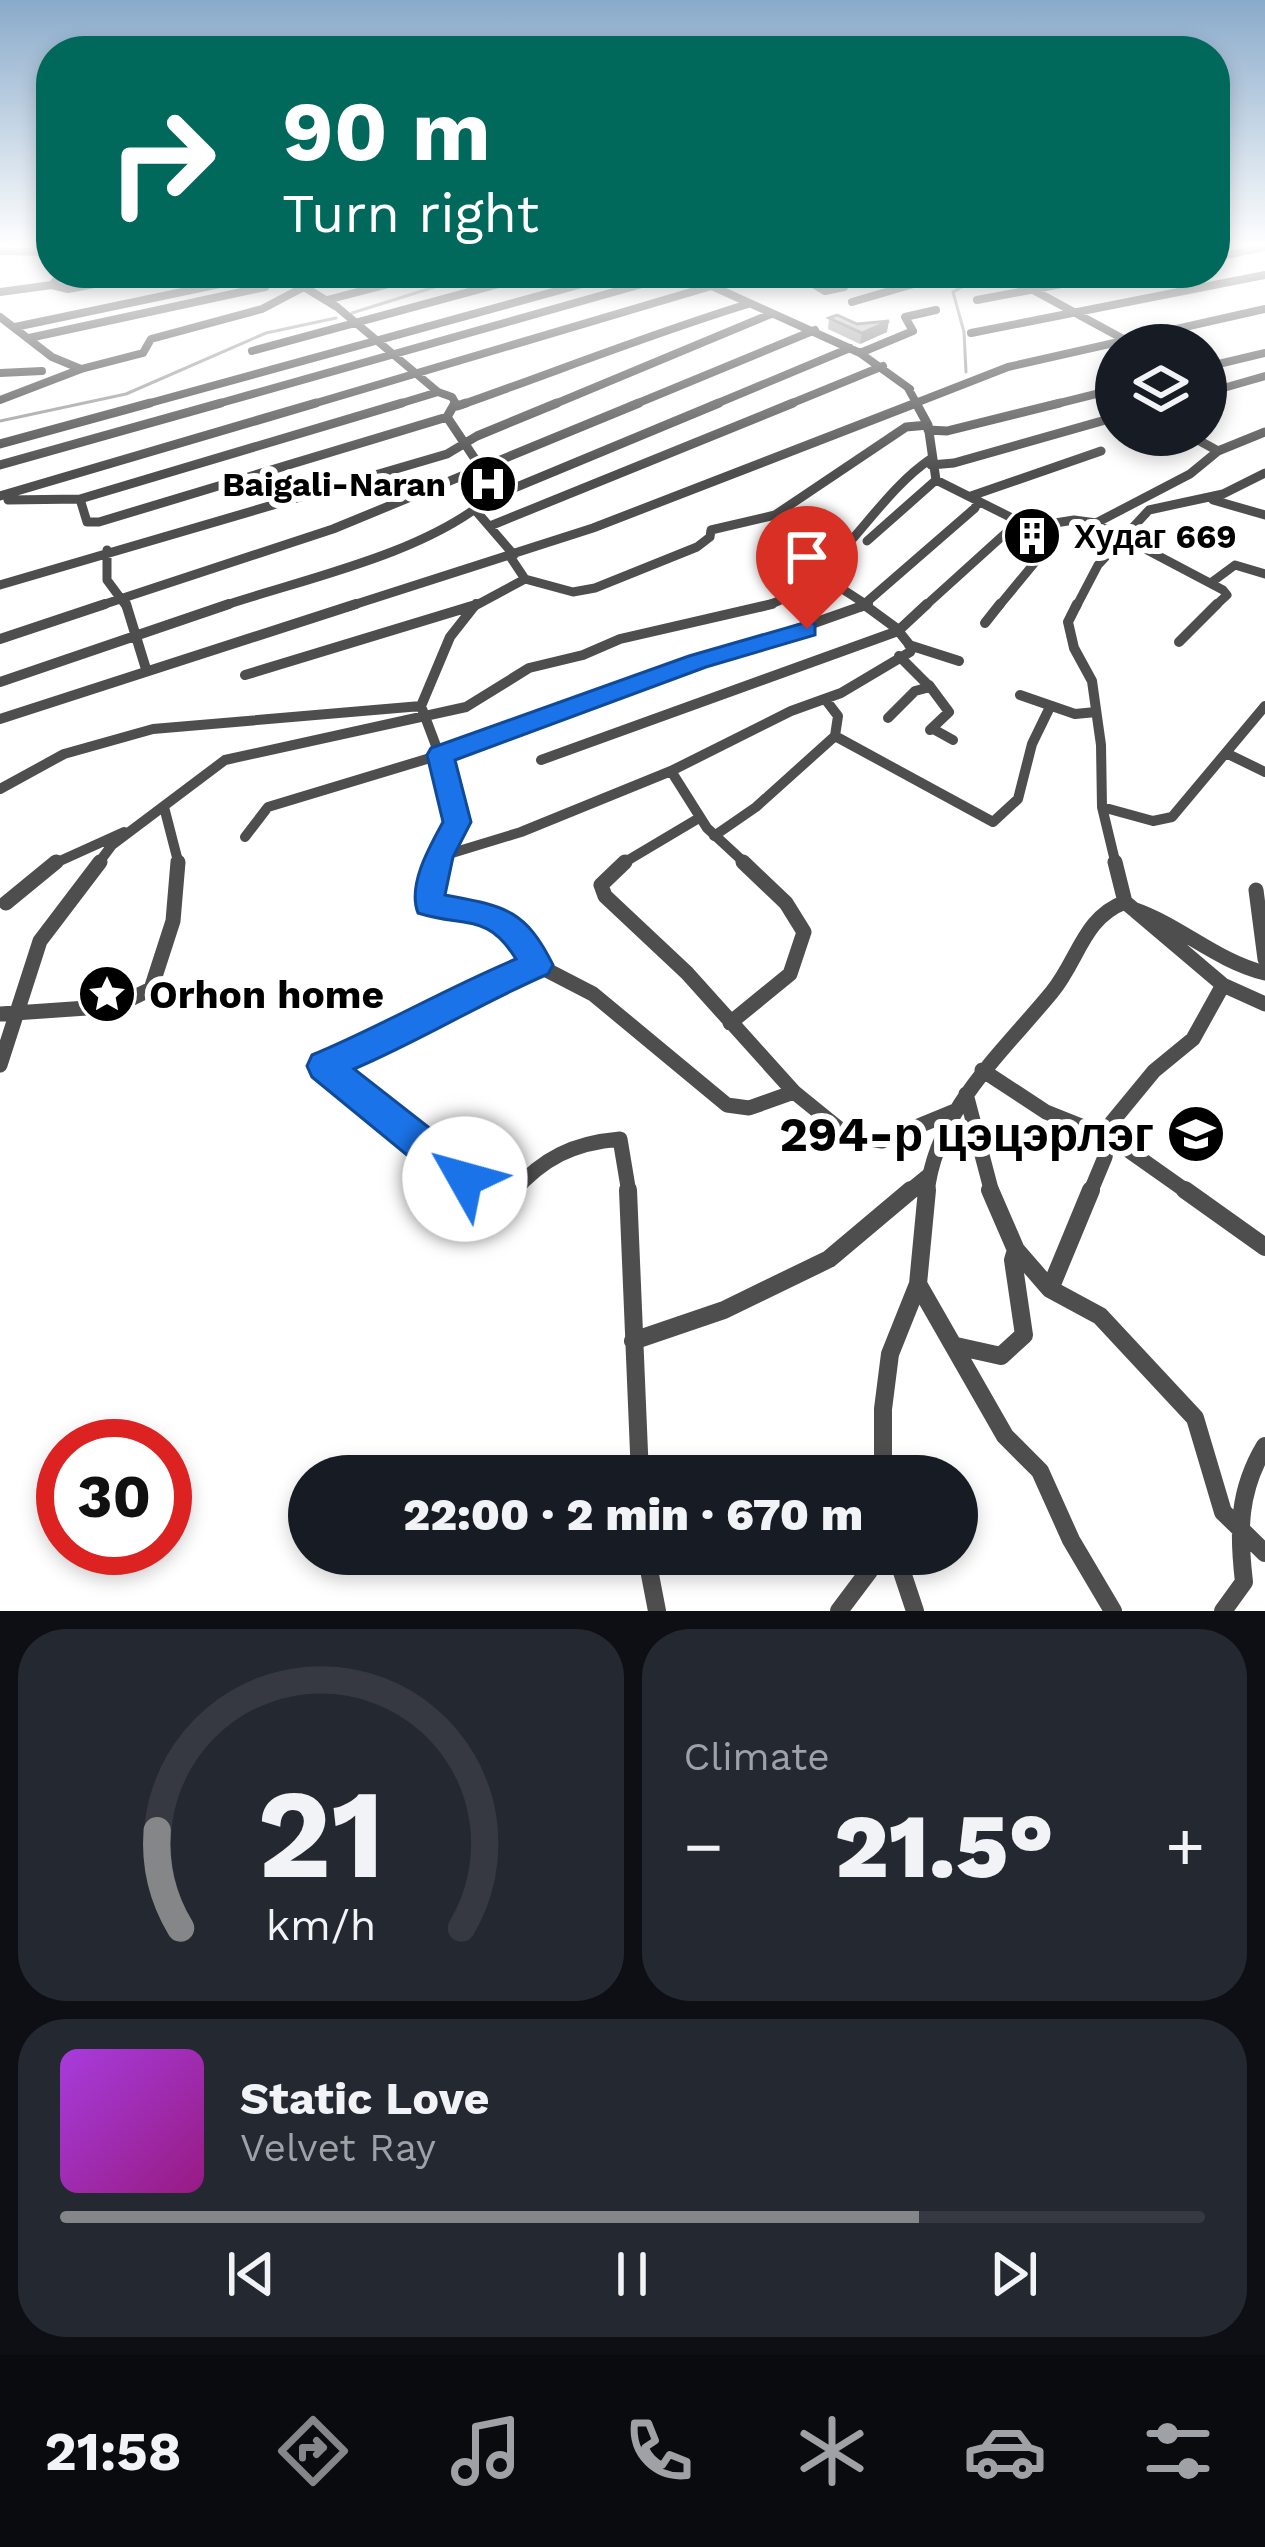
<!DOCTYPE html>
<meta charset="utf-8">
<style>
:root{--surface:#171b24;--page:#242831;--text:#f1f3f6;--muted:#9ea1a6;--line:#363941;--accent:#858687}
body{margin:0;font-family:"Work Sans",sans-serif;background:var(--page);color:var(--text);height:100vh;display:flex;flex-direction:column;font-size:45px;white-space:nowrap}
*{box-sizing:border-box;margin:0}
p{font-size:39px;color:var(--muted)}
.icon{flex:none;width:66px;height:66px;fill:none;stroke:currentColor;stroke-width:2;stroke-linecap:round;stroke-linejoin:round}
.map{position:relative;height:1611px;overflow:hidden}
.drawer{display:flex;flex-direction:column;gap:18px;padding:18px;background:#0d0f14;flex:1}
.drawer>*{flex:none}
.top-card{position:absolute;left:36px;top:36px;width:1194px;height:252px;border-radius:48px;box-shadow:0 6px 18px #0003;background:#00695c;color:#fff;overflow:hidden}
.buttons{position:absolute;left:1095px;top:324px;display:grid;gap:24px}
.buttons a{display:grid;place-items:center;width:132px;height:132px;border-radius:50%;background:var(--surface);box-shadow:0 6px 18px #0003;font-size:60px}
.speed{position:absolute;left:36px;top:1419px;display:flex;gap:24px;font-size:60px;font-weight:700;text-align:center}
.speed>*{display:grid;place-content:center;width:156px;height:156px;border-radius:50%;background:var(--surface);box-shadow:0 6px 18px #0003;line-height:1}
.speed .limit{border:18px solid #d22;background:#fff;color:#111}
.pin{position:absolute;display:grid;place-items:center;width:102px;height:102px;color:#fff;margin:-123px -51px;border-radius:50% 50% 50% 0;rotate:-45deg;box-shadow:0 0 12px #0007}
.pin .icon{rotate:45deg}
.me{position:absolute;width:132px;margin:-66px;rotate:308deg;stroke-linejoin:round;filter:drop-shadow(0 0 9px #0008)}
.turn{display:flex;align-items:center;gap:42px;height:252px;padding:0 48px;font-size:54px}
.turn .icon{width:156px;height:156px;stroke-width:2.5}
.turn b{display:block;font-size:84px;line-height:102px}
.big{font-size:90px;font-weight:800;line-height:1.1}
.drawer .widget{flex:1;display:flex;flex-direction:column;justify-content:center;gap:18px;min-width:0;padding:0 42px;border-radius:48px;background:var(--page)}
.drawer .dial{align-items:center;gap:0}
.dial svg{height:312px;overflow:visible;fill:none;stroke:var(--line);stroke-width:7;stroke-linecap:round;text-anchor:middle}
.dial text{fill:var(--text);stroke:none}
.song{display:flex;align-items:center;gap:36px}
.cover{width:144px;height:144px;border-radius:18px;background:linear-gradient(135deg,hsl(280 70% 55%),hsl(310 70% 35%))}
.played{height:12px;border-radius:6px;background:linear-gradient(90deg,var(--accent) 75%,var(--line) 75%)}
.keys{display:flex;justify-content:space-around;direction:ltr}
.heat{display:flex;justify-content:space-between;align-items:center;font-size:66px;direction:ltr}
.drawer .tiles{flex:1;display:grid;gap:18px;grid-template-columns:1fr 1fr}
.widget:last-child{grid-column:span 2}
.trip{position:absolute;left:288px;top:1455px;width:690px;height:120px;border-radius:60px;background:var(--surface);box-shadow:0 6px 18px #0003;font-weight:800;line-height:120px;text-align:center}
.tabs{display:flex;height:192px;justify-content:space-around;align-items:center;background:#090b0e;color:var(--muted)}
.tabs .icon{width:84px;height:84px}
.tabs .on{color:var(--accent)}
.tabs b{font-size:54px;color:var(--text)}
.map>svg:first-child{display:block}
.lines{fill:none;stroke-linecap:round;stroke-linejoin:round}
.stream{stroke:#9c9c9c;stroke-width:3}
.minor-far4{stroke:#4e4e4e;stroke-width:8}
.minor-far3{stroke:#4e4e4e;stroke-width:9}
.minor-far2{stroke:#4e4e4e;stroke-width:10}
.minor-far1{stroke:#4e4e4e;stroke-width:15}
.minor{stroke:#4e4e4e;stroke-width:18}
.wall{fill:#a3a3a3}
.shaded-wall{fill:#858585}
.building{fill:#bebebe;stroke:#858585;stroke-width:3}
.route{fill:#1a73e8;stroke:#114b97;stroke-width:3}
.labels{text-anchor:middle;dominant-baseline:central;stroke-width:12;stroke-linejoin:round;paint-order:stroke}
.far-poi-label{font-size:33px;font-weight:bold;fill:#000;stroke:#fff;text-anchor:end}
.poi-label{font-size:39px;font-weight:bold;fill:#000;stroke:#fff;text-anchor:start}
.near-poi-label{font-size:48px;font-weight:bold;fill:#000;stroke:#fff;text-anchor:end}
</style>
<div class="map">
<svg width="1265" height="1611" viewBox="0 0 1265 1611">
<rect width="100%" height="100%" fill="#fff"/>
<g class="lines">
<path class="stream" d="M 352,313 L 441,285 L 456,273
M 966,372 L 964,332 L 953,292 L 967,284 L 970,273
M 0,421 L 126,394 L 266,333 L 336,318"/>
<path class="minor-far4" d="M 0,251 L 51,252
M 1215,257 L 1265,247
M 281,273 L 337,307 L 438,392 L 452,397 L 457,406
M 683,273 L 860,353 L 910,389
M 826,273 L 844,285 L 844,287 L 825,291 L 815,285 L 836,280
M 1002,273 L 1127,341
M 294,282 L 339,273
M 52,285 L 68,289 L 152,273
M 0,292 L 52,285 L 62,273
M 327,300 L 431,273
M 977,300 L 1119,273
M 852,302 L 951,273
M 0,317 L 52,357 L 81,369
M 15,327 L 268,274
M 971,333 L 1265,275
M 29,338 L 265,287
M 252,351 L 539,273
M 860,353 L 913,331 L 905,317 L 936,310
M 1206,367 L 1265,353
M 0,373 L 42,371
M 908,388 L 918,406
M 1206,393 L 1265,376
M 0,400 L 81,369 L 143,353 L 151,339 L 262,309 L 302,288
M 139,406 L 622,273
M 210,406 L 681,273
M 306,406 L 708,287
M 392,406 L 438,392
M 458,406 C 555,372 650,334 748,304
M 550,406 L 771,314
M 631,406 L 815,330
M 711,406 L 850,348
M 785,406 L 883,366
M 908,406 L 1008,367 L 1265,309
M 1048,406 L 1116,389"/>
<path class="minor-far3" d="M 455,403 L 447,417 L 481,468
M 916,403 L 928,425 L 936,480 L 1030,527 L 1074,520 L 1096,523 L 1223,590 L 1227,595 L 1214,607
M 457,406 L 466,403
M 928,430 L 947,431 L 1060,403
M 1189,435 L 1218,451
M 0,444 L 150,403
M 0,465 L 221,403
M 931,465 L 954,463 L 1116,417
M 0,496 L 316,403
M 971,496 L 1101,451
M 80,499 L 402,403
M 8,500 L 80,499 L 87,522 L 99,522 L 447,417
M 1213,500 L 1265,515
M 1096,523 L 1190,474 L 1218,451 L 1265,432
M 490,526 L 793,403
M 867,541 L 936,480
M 107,550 L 107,580 L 127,607
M 819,574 L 867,605
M 525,579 L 573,592 L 595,588 L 697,547 L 710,537 L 711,530 L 775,515 L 906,427 L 928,425
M 1212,582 L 1235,565 L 1265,574
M 0,585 L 447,454 L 477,436 L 557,403
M 96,607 L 333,529 L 639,403
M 220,607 C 303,579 421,555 488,499 L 719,403
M 347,607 L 593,528 L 916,403
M 468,607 L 472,606
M 473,607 L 525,579 L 511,558 L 514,555 L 476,511
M 761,607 C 835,588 870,499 932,458
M 861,607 L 975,508 L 978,500
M 924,607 L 1019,521
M 998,607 L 1046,549 L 1012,528
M 1076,607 L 1098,565 L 1149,510 L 1223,494 L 1265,473"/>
<path class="minor-far2" d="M 126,604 L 146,669
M 1077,604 L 1068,622 L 1074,648 L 1092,681 L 1101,745 L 1102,807 L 1116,865
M 985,623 L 1000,604
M 0,639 L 105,604
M 1179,642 L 1217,604
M 909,645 L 959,661
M 245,675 L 472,606
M 0,682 L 229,604
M 929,685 L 949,712 L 930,730
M 1020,695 L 1075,714 L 1096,712
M 825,699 L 838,716 L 835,736 L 993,822 L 1018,799 L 1032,744 L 1050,707
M 888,718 L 915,691 L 930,687 L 899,656
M 0,719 L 356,604
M 935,730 L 953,740
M 1228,754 L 1265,772
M 541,760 L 898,631 L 927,604
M 671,771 L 707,828 L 747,865
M 0,789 L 64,754 L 153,729 L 421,706
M 164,807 L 179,865
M 1102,807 L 1153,821 L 1172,817 L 1265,706
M 714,836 L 756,807 L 835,736
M 245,837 L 268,807 L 440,755 L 868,604
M 439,857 L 521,832 L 671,771 L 791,711 L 841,693 L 910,652 L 912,648 L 896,628 L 866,606
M 51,865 L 124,832
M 97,865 L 112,845 L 225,760 L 466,707 L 529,668 L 583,655 L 620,639 L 772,604
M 437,865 L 457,822 L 453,791 L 421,706 L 450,637 L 476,604
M 620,865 L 699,818"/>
<path class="minor-far1" d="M 438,862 L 429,904 L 498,917 L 511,926 L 537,965 L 593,994 L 727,1105 L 749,1108 L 794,1092
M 625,862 L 601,885 L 605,896 L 687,973 L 794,1092 L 847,1135 L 882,1141 L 955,1111
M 1115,862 L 1125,902 L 1223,985 L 1265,1004
M 1256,890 L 1265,959
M 6,903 L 56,862
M 1133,909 C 1180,925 1216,961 1265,973
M 0,1014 L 116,1006 L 151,989 L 173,921 L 178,862
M 730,1023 L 790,974 L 804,932 L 786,903 L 743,862
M 0,1065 L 40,941 L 100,862
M 982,1070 L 1046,1112 L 1111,1138 L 1189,1193
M 966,1094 L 992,1193
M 483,1193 L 323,1066 L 537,965
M 512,1193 C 543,1158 573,1143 620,1139 L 629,1193
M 907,1193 L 929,1175
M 927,1193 C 936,1110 1002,1053 1052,992 C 1079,959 1083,918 1125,902
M 1090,1193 L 1105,1157 L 1112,1122 L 1154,1071 L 1193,1039 L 1223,985"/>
<path class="minor" d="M 479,1190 L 500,1207 L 514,1190
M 628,1190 L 640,1476
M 990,1190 L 1016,1250 L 1050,1289 L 1100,1316 L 1195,1418 L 1223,1512 L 1265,1553
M 1185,1190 L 1265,1247
M 918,1284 L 1005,1436 L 1040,1471 L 1071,1540 L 1113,1611
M 1050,1289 L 1091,1190
M 633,1341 L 724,1310 L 829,1259 L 911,1190
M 956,1346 L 1001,1356 L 1024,1335 L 1013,1260 L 1016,1250
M 883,1476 L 883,1409 L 890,1354 L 918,1284 L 927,1190
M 646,1554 L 657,1611
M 896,1554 L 915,1611
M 839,1611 L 869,1571 L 875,1554
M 1223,1611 L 1244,1582 C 1238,1531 1238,1491 1265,1446"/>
</g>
<path class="wall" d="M 735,273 L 755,273 L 764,281 L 763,286 L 746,283 Z
M 829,318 L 857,324 L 887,332 L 860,344 L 828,329 Z"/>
<path class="shaded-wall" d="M 889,321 L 887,332 L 860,344 L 862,333 Z
M 502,477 L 502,483 L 485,489 L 485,482 Z"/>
<path class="building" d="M 742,273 L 755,273 L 764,281 L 747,277 Z
M 837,315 L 857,324 L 889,321 L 862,333 L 829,318 Z
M 494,469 L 502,477 L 485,482 L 477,475 Z"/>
<linearGradient id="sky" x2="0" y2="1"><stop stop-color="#89aaca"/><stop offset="0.52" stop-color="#fff"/><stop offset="1" stop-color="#fff" stop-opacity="0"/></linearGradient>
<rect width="1265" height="472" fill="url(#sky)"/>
<path class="route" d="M 807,622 L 815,624 L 815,635 L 706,667 L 455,760 L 471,822 L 453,857 L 445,895 C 503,906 525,908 553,965 L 548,974 C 481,1003 420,1041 354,1069 L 478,1166 L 483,1179 L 478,1192 L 465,1197 L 452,1192 L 312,1077 L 307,1066 L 312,1055 C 382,1026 446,988 516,959 C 487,912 465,928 418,913 C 407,885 430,846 443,822 L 427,755 L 431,748 L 689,656 Z"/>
<defs>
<symbol id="hospital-disc" viewBox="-11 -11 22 22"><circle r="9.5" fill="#000" stroke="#fff"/><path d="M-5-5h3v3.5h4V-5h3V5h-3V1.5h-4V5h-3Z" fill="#fff"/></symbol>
<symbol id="building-disc" viewBox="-11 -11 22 22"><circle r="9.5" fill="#000" stroke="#fff"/><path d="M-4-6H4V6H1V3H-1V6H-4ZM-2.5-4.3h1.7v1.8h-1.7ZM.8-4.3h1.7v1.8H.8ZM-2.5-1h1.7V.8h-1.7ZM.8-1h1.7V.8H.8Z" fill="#fff"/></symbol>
<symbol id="sight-disc" viewBox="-11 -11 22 22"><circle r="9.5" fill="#000" stroke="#fff"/><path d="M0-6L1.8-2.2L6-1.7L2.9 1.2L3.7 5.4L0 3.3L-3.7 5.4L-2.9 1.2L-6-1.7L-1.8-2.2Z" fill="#fff"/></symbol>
<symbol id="school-disc" viewBox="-11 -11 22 22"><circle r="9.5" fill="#000" stroke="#fff"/><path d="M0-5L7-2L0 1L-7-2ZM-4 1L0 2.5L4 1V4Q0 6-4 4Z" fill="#fff"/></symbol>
</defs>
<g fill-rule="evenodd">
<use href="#hospital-disc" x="455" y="451" width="66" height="66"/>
<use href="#building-disc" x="999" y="503" width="66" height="66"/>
<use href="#sight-disc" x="74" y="961" width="66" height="66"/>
<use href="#school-disc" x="1163" y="1101" width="66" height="66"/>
</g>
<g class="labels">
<g class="far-poi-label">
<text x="446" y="484">Baigali-Naran</text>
<text x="1074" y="536" text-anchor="start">Худаг 669</text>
</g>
<g class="poi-label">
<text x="149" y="994">Orhon home</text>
</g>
<g class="near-poi-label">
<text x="1154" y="1134">294-р цэцэрлэг</text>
</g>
</g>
</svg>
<div class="buttons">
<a><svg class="icon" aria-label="layers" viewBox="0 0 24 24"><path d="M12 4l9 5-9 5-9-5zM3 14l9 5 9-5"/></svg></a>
</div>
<div class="speed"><div class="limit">30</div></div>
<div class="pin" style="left:807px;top:629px;background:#d93025"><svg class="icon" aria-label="arrive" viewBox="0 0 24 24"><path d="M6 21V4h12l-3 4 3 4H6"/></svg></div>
<svg class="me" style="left:465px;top:1179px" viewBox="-20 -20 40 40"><circle r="19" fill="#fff"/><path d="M0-13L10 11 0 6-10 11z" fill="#1a73e8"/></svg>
<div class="trip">22:00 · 2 min · 670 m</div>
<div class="top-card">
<div class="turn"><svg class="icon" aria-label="right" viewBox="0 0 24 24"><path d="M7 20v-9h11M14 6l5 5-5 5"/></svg><div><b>90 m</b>Turn right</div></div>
</div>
</div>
<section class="drawer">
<div class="tiles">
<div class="widget dial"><svg viewBox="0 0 100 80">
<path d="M14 69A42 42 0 1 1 86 69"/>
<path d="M14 69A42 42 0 0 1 8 44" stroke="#858687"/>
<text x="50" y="56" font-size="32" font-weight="700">21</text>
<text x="50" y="72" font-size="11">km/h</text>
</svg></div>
<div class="widget"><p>Climate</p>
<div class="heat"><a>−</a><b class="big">21.5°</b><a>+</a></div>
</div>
<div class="widget">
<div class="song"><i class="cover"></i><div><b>Static Love</b><p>Velvet Ray</p></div></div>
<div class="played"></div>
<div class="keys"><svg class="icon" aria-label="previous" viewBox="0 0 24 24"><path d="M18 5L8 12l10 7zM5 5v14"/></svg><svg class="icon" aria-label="pause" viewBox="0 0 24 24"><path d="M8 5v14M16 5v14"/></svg><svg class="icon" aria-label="next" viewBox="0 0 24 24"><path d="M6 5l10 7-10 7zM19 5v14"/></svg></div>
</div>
</div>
</section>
<nav class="tabs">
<b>21:58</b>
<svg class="icon on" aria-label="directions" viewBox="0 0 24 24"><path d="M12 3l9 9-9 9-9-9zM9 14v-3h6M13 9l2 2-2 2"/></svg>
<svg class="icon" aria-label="music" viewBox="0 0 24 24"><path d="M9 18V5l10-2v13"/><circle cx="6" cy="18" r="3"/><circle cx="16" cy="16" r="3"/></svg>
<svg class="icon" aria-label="phone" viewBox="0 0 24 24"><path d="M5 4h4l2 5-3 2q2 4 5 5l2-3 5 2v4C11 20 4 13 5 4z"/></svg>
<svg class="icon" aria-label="climate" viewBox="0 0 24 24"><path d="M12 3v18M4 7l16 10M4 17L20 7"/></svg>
<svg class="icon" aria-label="car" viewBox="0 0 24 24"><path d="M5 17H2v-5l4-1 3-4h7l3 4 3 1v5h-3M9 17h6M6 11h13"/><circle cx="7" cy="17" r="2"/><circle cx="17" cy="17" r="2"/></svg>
<svg class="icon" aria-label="filters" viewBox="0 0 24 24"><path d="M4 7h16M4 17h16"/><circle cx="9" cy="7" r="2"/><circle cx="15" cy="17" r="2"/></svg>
</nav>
